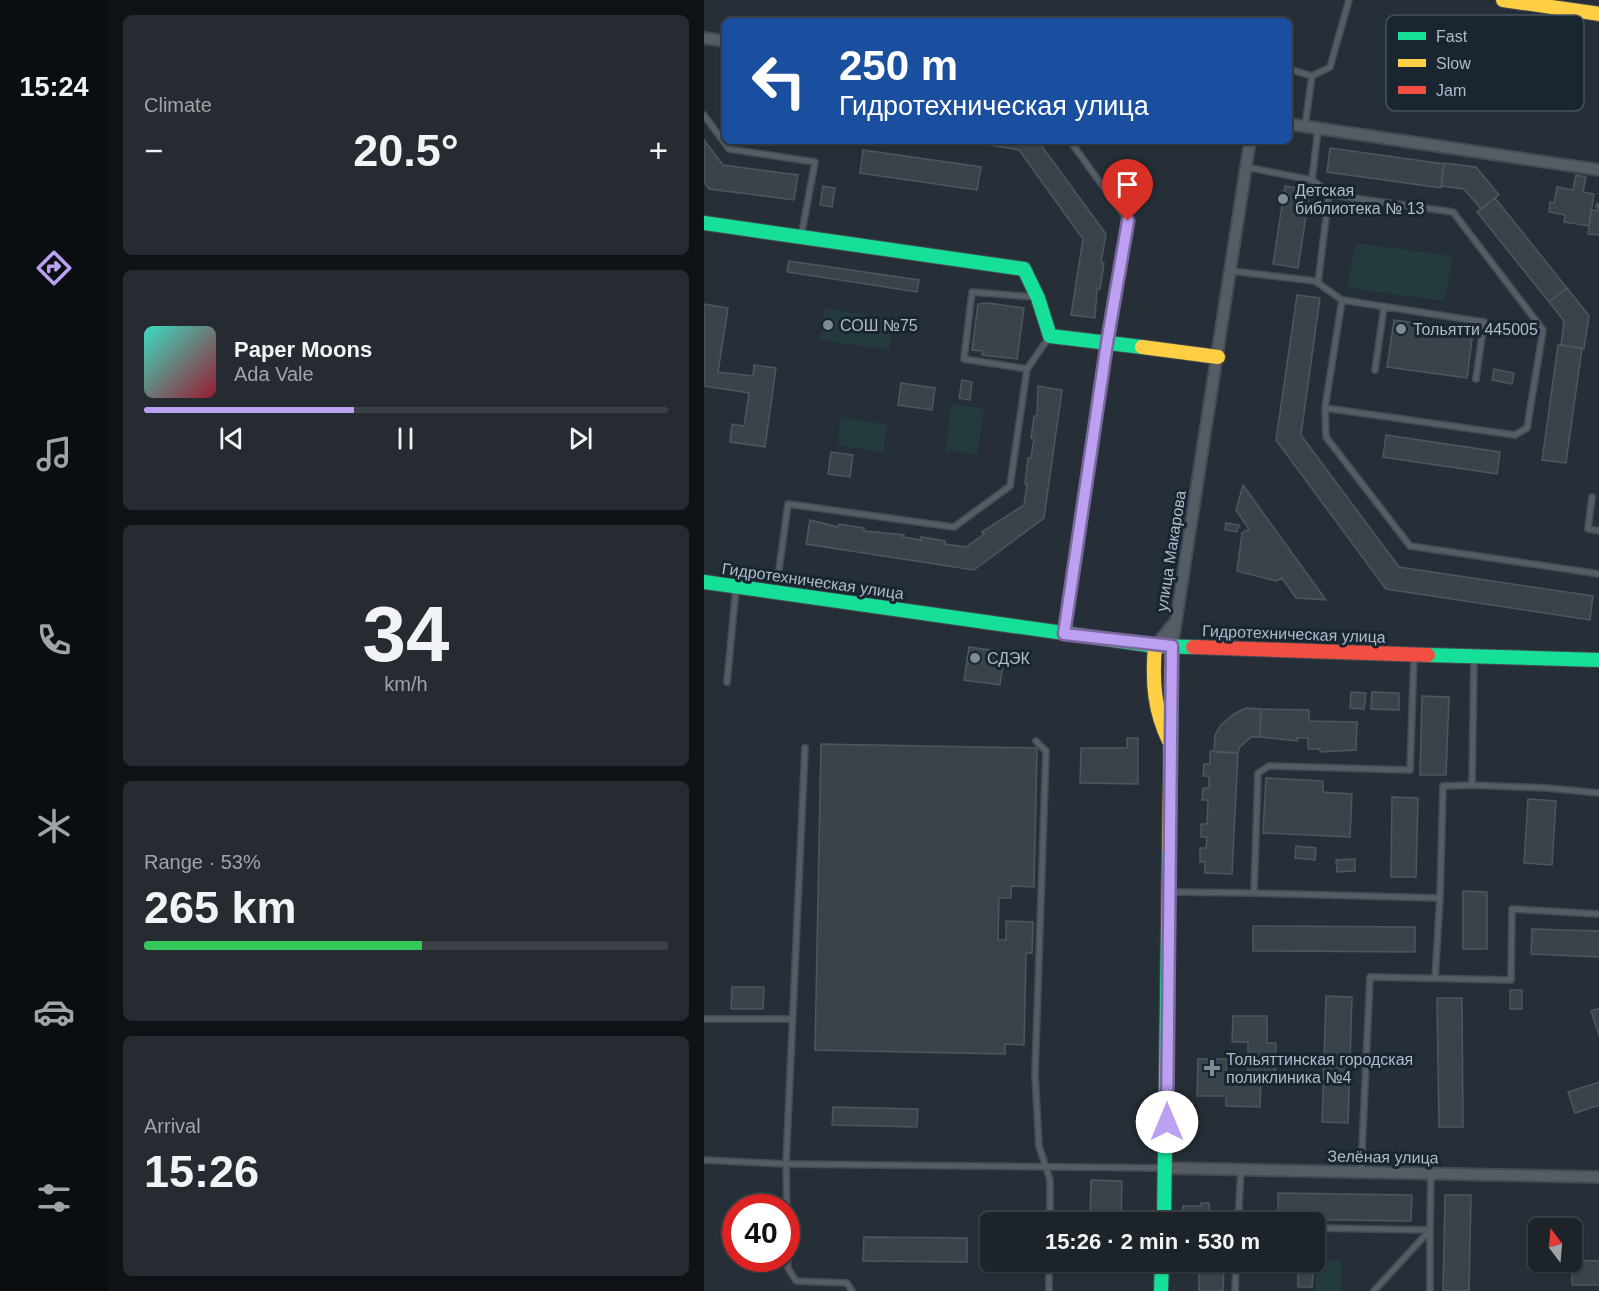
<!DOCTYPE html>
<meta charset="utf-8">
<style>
:root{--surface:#1c2329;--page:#252b31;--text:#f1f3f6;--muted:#a0a4a8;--line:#3a4046;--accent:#bca0f2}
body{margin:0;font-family:Helvetica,sans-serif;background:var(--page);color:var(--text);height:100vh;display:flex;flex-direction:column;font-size:22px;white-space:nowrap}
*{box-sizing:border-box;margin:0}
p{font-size:20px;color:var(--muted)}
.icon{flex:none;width:33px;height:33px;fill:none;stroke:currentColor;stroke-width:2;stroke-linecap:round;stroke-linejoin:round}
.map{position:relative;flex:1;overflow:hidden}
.drawer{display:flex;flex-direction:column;gap:15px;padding:15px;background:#0f1317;width:596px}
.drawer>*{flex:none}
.hud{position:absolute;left:18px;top:18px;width:570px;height:126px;border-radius:9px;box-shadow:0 2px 4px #0004,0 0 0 2px var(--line);background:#1a4fa0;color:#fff;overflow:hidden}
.needle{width:39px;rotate:344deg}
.controls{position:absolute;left:824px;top:1218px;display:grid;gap:12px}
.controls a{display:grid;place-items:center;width:54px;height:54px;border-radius:9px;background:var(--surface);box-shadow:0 2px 4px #0004,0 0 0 2px var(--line);font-size:30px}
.speed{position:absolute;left:18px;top:1194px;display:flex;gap:12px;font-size:30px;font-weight:700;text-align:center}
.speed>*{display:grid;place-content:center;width:78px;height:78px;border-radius:50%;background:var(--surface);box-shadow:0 2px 4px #0004,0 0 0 2px var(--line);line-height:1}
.speed .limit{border:9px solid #d22;background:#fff;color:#111}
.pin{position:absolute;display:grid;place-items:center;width:51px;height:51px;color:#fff;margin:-62px -26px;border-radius:50% 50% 50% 0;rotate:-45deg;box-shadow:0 0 6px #0007}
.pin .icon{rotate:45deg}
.me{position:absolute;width:66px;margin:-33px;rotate:0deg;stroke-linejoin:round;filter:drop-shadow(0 0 4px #0008)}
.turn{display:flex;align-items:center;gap:21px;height:126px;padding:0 18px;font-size:27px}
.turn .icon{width:78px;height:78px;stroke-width:2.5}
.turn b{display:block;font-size:42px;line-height:51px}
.big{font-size:45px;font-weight:600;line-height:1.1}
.drawer .widget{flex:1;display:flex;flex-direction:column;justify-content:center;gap:9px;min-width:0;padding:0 21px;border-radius:9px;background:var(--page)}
.drawer .dial{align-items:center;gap:0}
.dial b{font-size:78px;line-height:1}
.song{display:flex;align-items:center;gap:18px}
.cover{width:72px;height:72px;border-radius:9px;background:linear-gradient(135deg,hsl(170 70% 55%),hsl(350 70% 35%))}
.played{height:6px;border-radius:3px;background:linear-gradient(90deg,var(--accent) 40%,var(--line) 40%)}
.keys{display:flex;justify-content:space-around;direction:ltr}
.heat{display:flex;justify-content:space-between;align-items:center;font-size:33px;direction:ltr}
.charge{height:9px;border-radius:4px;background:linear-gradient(90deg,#34c759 53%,var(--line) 0)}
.trip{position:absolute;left:276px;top:1212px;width:345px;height:60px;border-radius:9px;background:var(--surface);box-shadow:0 2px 4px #0004,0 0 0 2px var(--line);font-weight:600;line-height:60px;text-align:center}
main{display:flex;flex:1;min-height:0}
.dock{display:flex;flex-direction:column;width:108px;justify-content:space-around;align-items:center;background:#0b0e10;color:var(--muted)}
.dock .icon{width:42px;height:42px}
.dock .active{color:var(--accent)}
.dock b{font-size:27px;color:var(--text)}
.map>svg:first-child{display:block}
.green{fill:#233b3d}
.building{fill:#3b434a;stroke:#4e565e;stroke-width:1.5}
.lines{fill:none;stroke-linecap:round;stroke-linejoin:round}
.lane-casing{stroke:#434b53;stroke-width:8}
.street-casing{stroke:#434b53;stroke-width:14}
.fast-casing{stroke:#434b53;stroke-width:16}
.slow-casing{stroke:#434b53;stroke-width:16}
.jam-casing{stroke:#434b53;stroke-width:16}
.lane{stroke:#565c64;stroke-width:5}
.street{stroke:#565c64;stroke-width:10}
.fast{stroke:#16e098;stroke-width:14}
.slow{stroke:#ffcf43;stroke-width:14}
.jam{stroke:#f24e42;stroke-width:14}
.route-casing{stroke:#7a689d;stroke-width:15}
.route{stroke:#bca0f2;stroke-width:10}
.poi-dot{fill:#7f8a96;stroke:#192531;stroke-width:2}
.labels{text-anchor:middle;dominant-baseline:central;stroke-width:6;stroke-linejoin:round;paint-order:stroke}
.poi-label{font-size:16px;fill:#afbbc9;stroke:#192531;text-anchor:start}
.street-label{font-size:16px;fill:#afbbc9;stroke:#192531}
.key{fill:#192531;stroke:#46525f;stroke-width:1.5}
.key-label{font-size:16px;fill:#afbbc9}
</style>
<main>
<nav class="dock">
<b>15:24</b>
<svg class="icon active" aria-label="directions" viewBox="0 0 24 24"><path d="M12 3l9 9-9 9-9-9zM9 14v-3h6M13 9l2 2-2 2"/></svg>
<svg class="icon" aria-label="music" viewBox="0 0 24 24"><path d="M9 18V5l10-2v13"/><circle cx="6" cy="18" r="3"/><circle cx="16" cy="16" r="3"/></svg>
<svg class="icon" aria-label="phone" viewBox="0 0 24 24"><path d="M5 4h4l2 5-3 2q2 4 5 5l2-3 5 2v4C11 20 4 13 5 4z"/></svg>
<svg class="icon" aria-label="climate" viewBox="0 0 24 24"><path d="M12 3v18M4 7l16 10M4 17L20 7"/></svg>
<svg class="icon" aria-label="car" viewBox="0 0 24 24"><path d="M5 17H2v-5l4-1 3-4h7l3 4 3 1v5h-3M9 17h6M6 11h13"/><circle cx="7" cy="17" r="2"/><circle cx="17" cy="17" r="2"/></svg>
<svg class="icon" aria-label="filters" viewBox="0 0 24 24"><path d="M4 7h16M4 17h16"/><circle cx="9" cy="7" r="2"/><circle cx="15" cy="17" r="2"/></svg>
</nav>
<section class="drawer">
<div class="widget"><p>Climate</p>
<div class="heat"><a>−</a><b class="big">20.5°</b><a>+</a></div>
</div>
<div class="widget">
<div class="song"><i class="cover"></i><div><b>Paper Moons</b><p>Ada Vale</p></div></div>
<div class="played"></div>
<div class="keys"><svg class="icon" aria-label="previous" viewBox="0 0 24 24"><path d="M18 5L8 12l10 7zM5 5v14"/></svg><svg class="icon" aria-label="pause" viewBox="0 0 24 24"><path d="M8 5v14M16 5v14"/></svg><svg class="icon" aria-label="next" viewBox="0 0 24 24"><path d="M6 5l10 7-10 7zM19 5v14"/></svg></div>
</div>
<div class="widget dial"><b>34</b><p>km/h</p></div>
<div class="widget"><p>Range · 53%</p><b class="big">265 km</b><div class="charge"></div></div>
<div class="widget"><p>Arrival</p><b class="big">15:26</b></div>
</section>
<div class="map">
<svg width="896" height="1291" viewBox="0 0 896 1291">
<rect width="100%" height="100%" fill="#262f37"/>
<path class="green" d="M 651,243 L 748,256 L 741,301 L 644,288 Z
M 121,308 L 190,319 L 185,350 L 116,340 Z
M 248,404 L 280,409 L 273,455 L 241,450 Z
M 137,418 L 183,424 L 179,452 L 133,445 Z
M 612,1260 L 637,1260 L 637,1291 L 611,1291 Z"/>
<path class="building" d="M 0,140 L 19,165 L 94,175 L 90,200 L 5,189 L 0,182 Z
M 279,141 L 334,141 L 402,234 L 397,262 L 400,263 L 396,289 L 393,289 L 391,318 L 367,315 L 379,239 L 315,150 L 279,144 Z
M 626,148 L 740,164 L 737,188 L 623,172 Z
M 159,150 L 277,167 L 273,190 L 156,173 Z
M 740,163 L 772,167 L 795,195 L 777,209 L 760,189 L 737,186 Z
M 872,175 L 882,177 L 879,192 L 890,194 L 885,226 L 860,222 L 861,215 L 845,212 L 846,202 L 850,203 L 853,187 L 869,190 Z
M 119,186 L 131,188 L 128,207 L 116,205 Z
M 581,186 L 606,190 L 594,268 L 569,264 Z
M 791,198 L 863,288 L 845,302 L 773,212 Z
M 887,210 L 896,211 L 896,235 L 884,234 Z
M 85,261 L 215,280 L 213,292 L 83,272 Z
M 863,288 L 885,316 L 880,349 L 857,345 L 860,321 L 845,302 Z
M 593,295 L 616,298 L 597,435 L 695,567 L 889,596 L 886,620 L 682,589 L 572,440 Z
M 284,303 L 320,308 L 313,359 L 278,355 L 278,351 L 268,350 L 274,304 Z
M 0,304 L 24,308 L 14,372 L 49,376 L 50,365 L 72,368 L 61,447 L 26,442 L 28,424 L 40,426 L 45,393 L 0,386 Z
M 690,320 L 769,331 L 763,378 L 683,367 Z
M 854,345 L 878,348 L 862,463 L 838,460 Z
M 790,369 L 810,373 L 808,384 L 788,380 Z
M 258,380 L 268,382 L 266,400 L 255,398 Z
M 197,383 L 231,388 L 228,410 L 194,405 Z
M 334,386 L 358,390 L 340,518 L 270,570 L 102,544 L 106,520 L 134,527 L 135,524 L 160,528 L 160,531 L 200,535 L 199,537 L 217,540 L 217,537 L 241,541 L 241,544 L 262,547 L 280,534 L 278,532 L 320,505 L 323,484 L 321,484 L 324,458 L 327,458 L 330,438 L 327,438 L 330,416 L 333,416 Z
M 682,435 L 796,452 L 793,474 L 679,457 Z
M 127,452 L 149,455 L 146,477 L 124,474 Z
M 539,485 L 622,600 L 592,598 L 578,578 L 572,581 L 533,571 L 538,533 L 545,529 L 532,510 Z
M 522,523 L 535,525 L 533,532 L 521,530 Z
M 459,572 L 468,573 L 467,582 L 458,581 Z
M 265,647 L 301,652 L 296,685 L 260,680 Z
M 647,692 L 662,693 L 660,709 L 646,708 Z
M 668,692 L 695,693 L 695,710 L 667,709 Z
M 718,696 L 745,697 L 742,775 L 716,775 Z
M 542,708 L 557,709 L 556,737 L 547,737 L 535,748 L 534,753 L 510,752 L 511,735 L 517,725 L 530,714 Z
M 557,709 L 605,710 L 605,721 L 653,722 L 652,750 L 616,752 L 616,749 L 604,749 L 604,738 L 593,738 L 593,741 L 556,737 Z
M 423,738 L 434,738 L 434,784 L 376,783 L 377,748 L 423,748 Z
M 117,744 L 333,748 L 330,887 L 307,886 L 307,898 L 295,898 L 294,940 L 302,940 L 302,921 L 329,922 L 328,953 L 322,953 L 320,1045 L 301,1044 L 301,1054 L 111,1050 Z
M 506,751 L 534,753 L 528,874 L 501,873 L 501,862 L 496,862 L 496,848 L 502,848 L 503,837 L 497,837 L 497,824 L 503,824 L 504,800 L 498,800 L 499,788 L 505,788 L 505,776 L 499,776 L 500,764 L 506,764 Z
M 562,778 L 619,781 L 619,792 L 648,794 L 646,837 L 559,833 Z
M 688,797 L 714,798 L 712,877 L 687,877 Z
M 824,799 L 852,801 L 848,865 L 820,863 Z
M 592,846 L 612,848 L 611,860 L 591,858 Z
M 651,859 L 651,871 L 633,872 L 632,860 Z
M 759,891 L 783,892 L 783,949 L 759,949 Z
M 549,926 L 711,927 L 711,952 L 549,951 Z
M 828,929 L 896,931 L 896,957 L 827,954 Z
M 28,987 L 60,987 L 59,1009 L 27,1009 Z
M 806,990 L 818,990 L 818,1009 L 806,1009 Z
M 622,996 L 648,997 L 644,1123 L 618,1122 Z
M 733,998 L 758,998 L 759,1127 L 735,1127 Z
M 896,1008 L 896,1038 L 887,1011 Z
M 529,1016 L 563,1016 L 563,1043 L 572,1043 L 571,1079 L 557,1078 L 556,1107 L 522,1106 L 522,1096 L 493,1096 L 494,1059 L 523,1059 L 522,1077 L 544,1078 L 544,1042 L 528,1042 Z
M 896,1082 L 896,1105 L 871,1113 L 864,1092 Z
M 129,1107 L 214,1109 L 213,1127 L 128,1125 Z
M 387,1180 L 418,1181 L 417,1222 L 386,1222 Z
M 574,1193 L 708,1195 L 707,1221 L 574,1219 Z
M 741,1195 L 767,1195 L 765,1291 L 739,1291 Z
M 497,1203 L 505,1203 L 505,1219 L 495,1218 L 495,1222 L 479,1222 L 479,1206 L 497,1206 Z
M 495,1218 L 521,1220 L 521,1222 L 495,1222 Z
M 160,1237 L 263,1238 L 263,1262 L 159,1261 Z
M 868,1260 L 896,1261 L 896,1285 L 868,1285 Z
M 479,1262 L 495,1262 L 495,1265 L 479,1265 Z
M 495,1262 L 520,1262 L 519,1291 L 495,1291 Z
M 594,1273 L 609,1274 L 608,1287 L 594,1287 Z"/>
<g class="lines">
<defs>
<path id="lane" d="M 585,69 L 608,76 L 626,67 L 645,0
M 0,115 L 25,149 L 111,162 L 97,237
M 601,126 L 608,76
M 366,141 L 424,221 L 403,341
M 542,167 L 608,180 L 614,129
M 608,180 L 628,195 L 749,212 L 839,330 L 823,428 L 811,435 L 621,408
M 895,206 L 896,206
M 527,271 L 611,281 L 638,300 L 780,322 L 772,379
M 614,283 L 625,193
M 638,300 L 621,408 L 622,437 L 706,546 L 896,574
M 323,369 L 260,359 L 268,292 L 330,297
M 671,370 L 680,307
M 888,497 L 884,529 L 896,531
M 72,591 L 84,504 L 250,527 L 306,486 L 323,369 L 346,336
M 23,682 L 32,588
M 332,741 L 342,751 L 331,1074 L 335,1146 L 346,1180 L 346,1222
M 101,748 L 82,1164 L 84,1268 L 92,1281 L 143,1283 L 148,1291
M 768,785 L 843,788 L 896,793
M 466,892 L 550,893 L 554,773 L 565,766 L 706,770 L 710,655
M 550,893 L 736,898 L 739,786 L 768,785 L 770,657
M 731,978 L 736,898
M 0,1019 L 89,1019
M 0,1160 L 82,1164 L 458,1168
M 657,1171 L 666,977 L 807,980 L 808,909 L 896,914
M 534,1222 L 537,1170
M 610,1228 L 726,1230 L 727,1173
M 345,1291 L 345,1262
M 531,1291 L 532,1262
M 670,1291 L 726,1230
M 726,1291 L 726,1230"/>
<path id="street" d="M 0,38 L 21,41
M 585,124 L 896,170
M 360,634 L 403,343
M 451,646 L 472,621
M 468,647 L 546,141
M 462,1168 L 896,1177"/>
<path id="fast" d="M 0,223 L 320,269 L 334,298 L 346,336 L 438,347
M 0,582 L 451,646 L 489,647
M 724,655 L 896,660
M 460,1222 L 465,850
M 457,1291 L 458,1262"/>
<path id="slow" d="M 799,0 L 896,14
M 438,347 L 514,357
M 451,646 C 448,682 450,711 466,743
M 465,850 L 468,647"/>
<path id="jam" d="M 489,647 L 724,655"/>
</defs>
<use href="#lane" class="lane-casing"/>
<use href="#street" class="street-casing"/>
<use href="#fast" class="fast-casing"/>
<use href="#slow" class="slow-casing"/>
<use href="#jam" class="jam-casing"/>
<use href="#lane" class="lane"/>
<use href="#street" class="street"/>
<use href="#fast" class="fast"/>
<use href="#slow" class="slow"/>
<use href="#jam" class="jam"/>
</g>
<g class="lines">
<defs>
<path id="route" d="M 424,221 L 403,343 L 360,634 L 468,646 L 463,1122"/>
</defs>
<use href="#route" class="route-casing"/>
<use href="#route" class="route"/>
</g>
<g class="poi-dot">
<circle cx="579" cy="199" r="6"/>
<circle cx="124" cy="325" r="6"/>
<circle cx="697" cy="329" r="6"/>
<circle cx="271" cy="658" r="6"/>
<path d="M505 1059h6v6h6v6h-6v6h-6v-6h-6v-6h6z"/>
</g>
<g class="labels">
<g class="poi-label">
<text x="591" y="190">Детская<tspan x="591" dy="18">библиотека № 13</tspan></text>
<text x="136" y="325">СОШ №75</text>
<text x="709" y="329">Тольятти 445005</text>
<text x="283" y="658">СДЭК</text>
<text x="522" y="1059">Тольяттинская городская<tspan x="522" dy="18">поликлиника №4</tspan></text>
</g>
<g class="street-label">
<text transform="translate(467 551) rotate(-81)">улица Макарова</text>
<text transform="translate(109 581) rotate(8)">Гидротехническая улица</text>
<text transform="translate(590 634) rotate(2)">Гидротехническая улица</text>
<text transform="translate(679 1157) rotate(1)">Зелёная улица</text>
</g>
</g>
<rect x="682" y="15" width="198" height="96" rx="9" class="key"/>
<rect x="694" y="32" width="28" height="8" fill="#16e098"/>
<rect x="694" y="59" width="28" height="8" fill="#ffcf43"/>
<rect x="694" y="86" width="28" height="8" fill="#f24e42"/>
<g class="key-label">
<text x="732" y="42">Fast</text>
<text x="732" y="69">Slow</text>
<text x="732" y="96">Jam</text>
</g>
</svg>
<div class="controls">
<a><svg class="needle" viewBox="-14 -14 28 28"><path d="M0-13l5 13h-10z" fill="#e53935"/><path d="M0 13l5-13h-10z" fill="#a0a4a8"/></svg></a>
</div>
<div class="speed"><div class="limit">40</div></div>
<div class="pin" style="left:424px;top:221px;background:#d93025"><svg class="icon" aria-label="arrive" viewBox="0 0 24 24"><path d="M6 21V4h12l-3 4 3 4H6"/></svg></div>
<svg class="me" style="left:463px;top:1122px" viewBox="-20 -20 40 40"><circle r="19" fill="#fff"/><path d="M0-13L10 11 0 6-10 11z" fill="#bca0f2"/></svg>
<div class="trip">15:26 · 2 min · 530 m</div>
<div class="hud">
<div class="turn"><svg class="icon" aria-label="left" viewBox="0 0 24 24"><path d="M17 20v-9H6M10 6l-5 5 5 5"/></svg><div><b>250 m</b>Гидротехническая улица</div></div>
</div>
</div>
</main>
